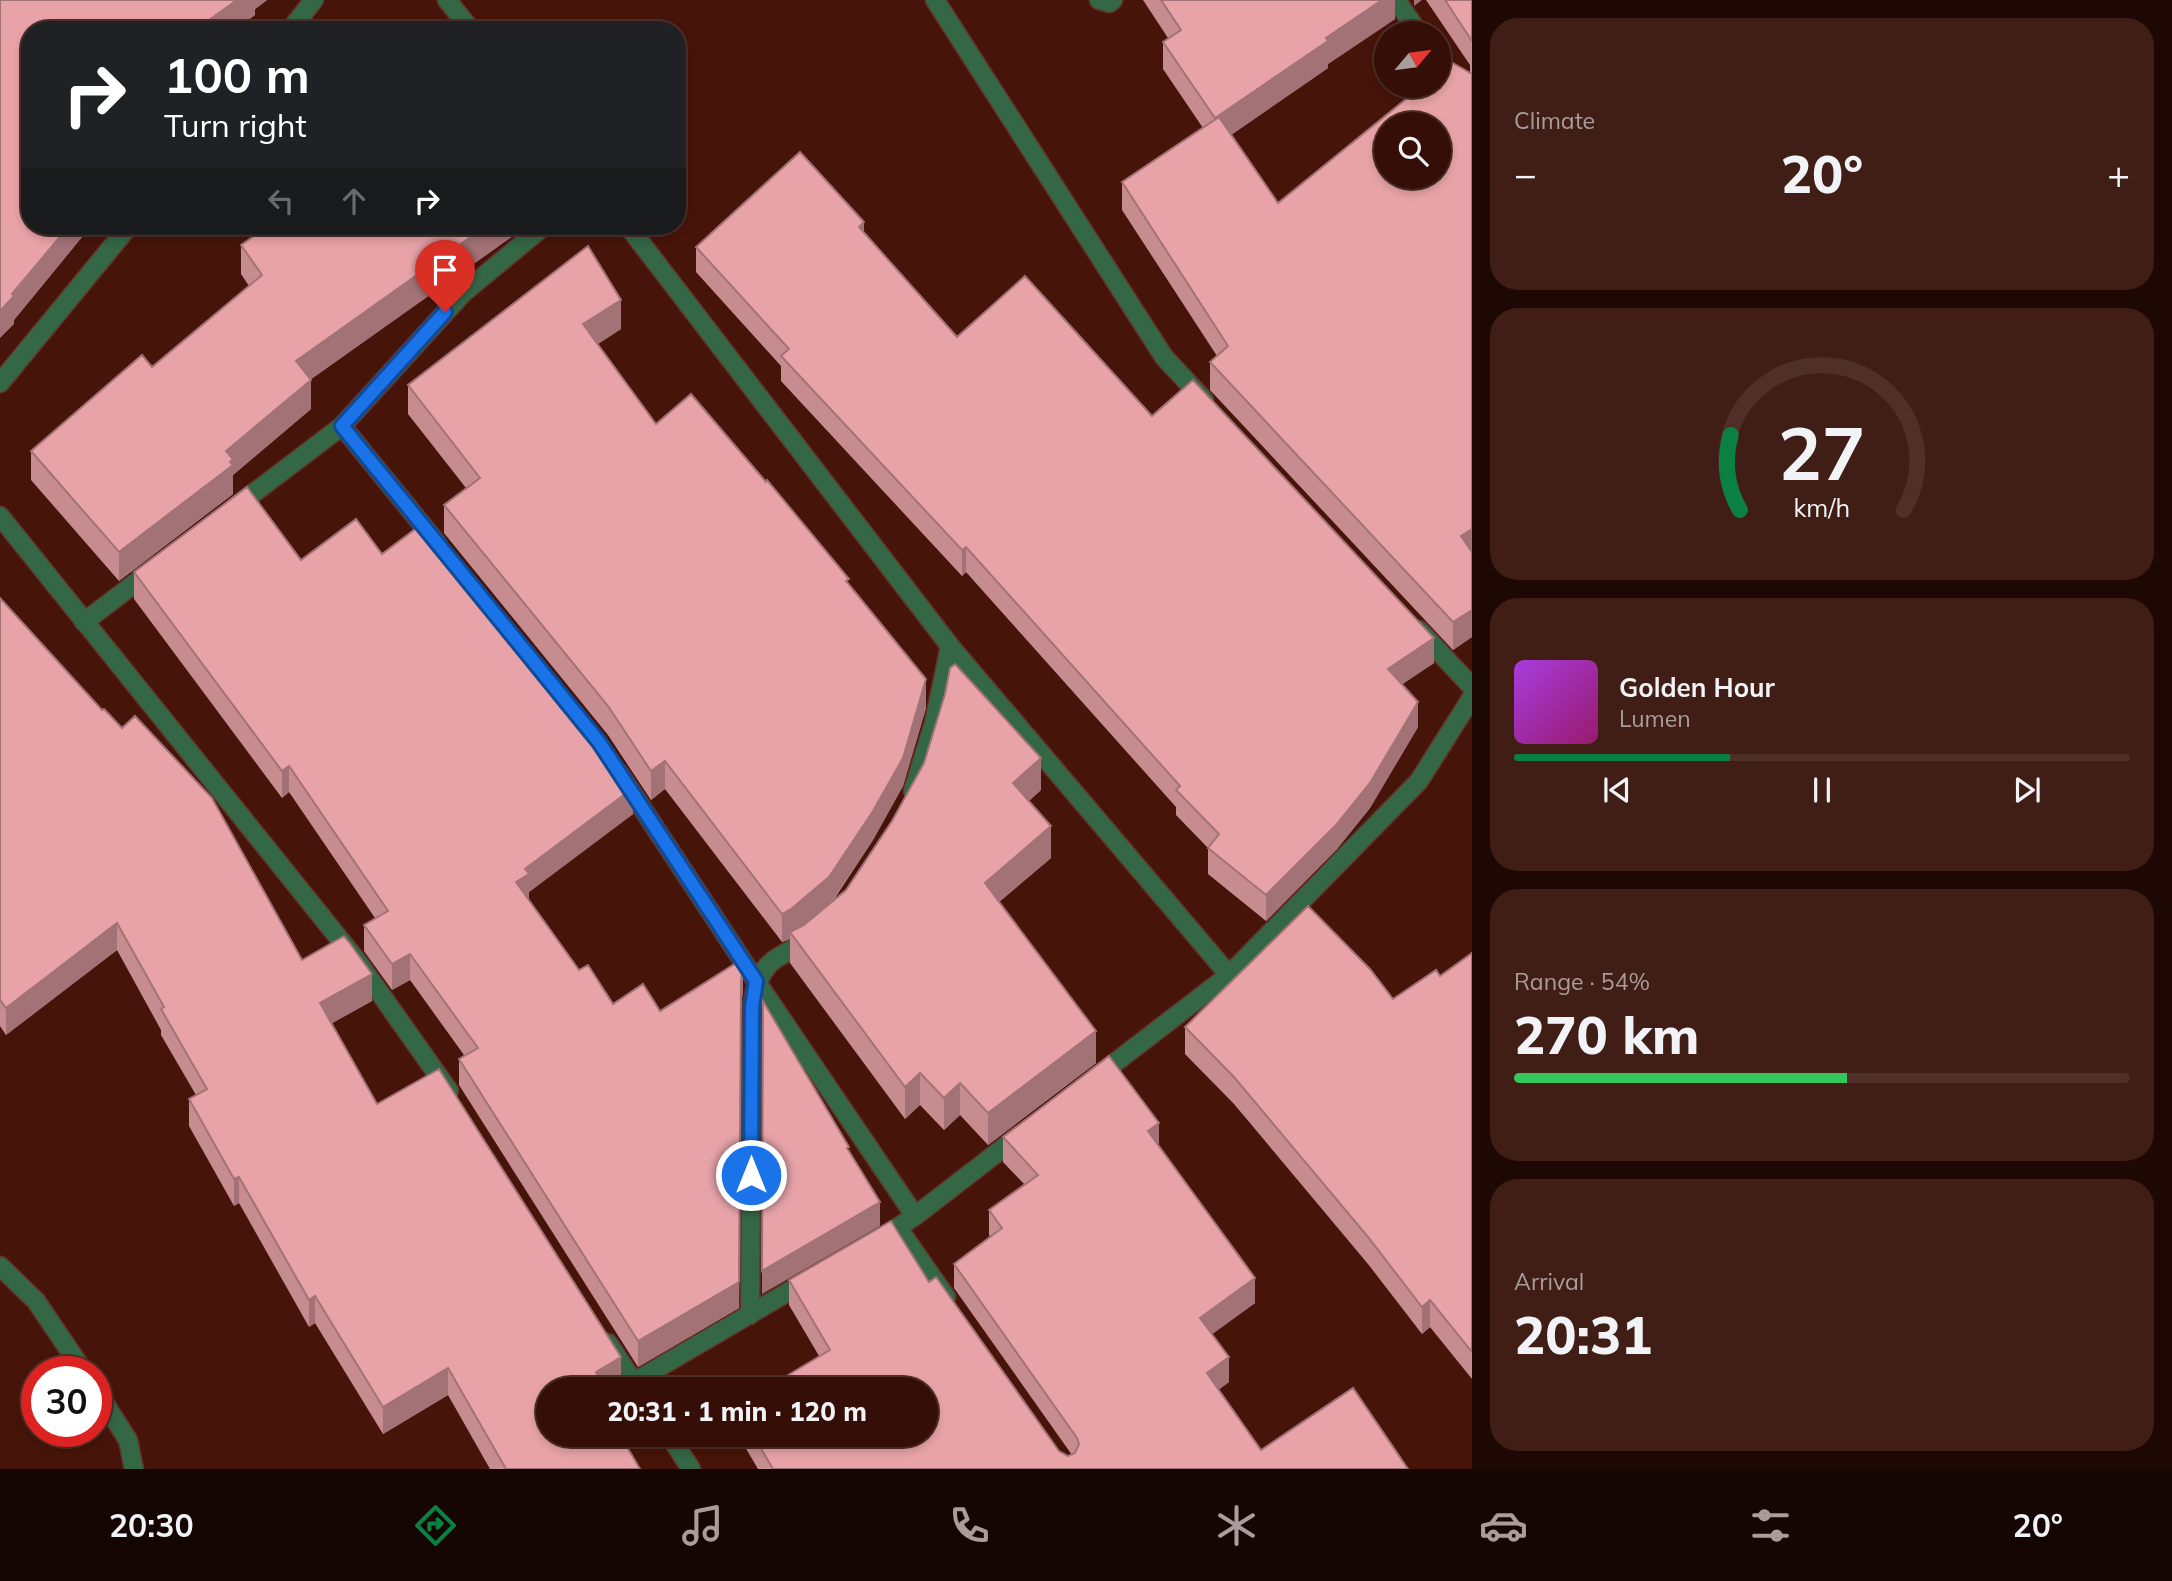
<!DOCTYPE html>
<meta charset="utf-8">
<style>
:root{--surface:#350f07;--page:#401d15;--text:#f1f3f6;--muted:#aa9c9b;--line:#4f2f28;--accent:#0b8043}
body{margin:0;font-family:Mulish,sans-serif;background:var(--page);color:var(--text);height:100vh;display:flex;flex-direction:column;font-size:26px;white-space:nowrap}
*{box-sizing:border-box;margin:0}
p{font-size:23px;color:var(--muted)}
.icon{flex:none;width:38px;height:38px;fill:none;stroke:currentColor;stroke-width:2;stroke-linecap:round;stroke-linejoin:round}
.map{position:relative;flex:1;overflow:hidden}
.sheet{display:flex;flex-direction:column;gap:18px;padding:18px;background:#1d0804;width:700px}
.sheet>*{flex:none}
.banner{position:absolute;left:21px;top:21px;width:665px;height:214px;border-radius:28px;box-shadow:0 4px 10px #0003,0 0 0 2px var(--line);background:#202124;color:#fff;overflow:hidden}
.needle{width:46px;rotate:61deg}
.controls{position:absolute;left:1374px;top:21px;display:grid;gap:14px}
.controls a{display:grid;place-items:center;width:77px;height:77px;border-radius:50%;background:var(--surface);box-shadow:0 4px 10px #0003,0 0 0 2px var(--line);font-size:35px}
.speed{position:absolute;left:21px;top:1356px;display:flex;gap:14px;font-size:35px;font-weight:700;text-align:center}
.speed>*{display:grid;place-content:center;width:91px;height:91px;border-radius:50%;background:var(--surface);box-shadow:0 4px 10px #0003,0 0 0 2px var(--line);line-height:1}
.speed .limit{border:10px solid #d22;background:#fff;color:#111}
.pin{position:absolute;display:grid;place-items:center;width:60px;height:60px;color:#fff;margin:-72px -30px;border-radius:50% 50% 50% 0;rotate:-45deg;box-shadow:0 0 7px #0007}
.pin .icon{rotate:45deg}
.me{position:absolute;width:77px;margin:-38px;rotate:0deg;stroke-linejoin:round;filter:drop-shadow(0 0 5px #0008)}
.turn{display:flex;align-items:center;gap:24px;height:147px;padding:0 28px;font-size:32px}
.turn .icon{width:91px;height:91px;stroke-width:2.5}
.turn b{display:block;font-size:49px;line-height:60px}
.lanes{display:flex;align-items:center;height:66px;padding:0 28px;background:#0003;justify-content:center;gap:35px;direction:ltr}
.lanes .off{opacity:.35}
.big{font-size:52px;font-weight:800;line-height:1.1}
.sheet .widget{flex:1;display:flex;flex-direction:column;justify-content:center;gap:10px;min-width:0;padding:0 24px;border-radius:28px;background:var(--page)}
.sheet .dial{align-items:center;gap:0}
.dial svg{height:182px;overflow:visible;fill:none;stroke:var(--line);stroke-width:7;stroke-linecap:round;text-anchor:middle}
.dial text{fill:var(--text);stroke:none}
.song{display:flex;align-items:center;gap:21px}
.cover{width:84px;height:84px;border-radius:10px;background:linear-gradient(135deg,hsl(280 70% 55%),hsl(320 70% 35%))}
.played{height:7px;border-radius:4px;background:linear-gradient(90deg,var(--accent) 35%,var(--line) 35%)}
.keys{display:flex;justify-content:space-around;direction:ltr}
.heat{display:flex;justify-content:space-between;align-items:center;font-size:38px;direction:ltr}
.charge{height:10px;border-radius:5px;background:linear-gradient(90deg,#34c759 54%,var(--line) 0)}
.trip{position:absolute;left:536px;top:1377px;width:402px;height:70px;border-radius:35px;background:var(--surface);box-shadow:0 4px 10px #0003,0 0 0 2px var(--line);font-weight:800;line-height:70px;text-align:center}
.tabs{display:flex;height:112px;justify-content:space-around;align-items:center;background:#150603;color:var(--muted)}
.tabs .icon{width:49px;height:49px}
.tabs .current{color:var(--accent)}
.tabs b{font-size:32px;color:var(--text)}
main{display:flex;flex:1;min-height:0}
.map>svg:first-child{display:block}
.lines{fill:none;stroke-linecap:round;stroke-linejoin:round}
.minor-casing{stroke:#633328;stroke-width:21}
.minor{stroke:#336746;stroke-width:18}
.wall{fill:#c78c90}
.shaded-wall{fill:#a27276}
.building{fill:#e7a3a8;stroke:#a27276;stroke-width:2;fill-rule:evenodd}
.route-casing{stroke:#114b97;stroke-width:18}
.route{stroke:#1a73e8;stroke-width:12}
</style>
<main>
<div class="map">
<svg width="1472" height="1469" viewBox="0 0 1472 1469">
<rect width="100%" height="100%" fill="#471409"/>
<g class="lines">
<defs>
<path id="minor" d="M 447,0 L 471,30
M 935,0 L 1164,357 L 1204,400
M 1099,0 L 1109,3 L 1113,0
M 1396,0 L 1419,33
M 290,30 L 314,0
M 1438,61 L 1448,74 L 1472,90
M 628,226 L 950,646 L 1229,975
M 0,383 L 129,226
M 342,426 L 437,543
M 234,508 L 342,426 L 463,293 L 544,226
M 0,516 L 358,962 L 449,1091
M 84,622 L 151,571
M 1419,630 L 1472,687
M 619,773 L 756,981 L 915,1216
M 913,791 L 934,723 L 950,646
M 1095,1078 L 1229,975 L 1419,781 L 1472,697
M 898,1228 L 946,1297
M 877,1241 L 915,1216 L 1020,1135
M 0,1266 L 36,1301 L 84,1372
M 750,1315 L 752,1007 C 755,987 761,966 780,956 C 791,950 799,946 809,938
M 608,1343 L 639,1390
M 634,1382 L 810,1279
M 96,1390 L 128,1440 L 134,1469
M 669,1435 L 691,1469"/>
</defs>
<use href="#minor" class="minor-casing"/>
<use href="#minor" class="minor"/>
</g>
<path class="wall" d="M 0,0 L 267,0 L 255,9 L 255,15 L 234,30 L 30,30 L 30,226 L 104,226 L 99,232 L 91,226 L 14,320 L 14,324 Z
M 1143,0 L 1395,0 L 1395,19 L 1328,64 L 1328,68 L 1231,135 L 1278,203 L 1470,72 L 1470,65 L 1426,0 L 1472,0 L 1472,637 L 1453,650 L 1210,390 L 1210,362 L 1217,356 L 1122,210 L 1122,182 L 1203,128 L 1163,69 L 1163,42 L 1168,38 Z
M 520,226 L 520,231 L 311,379 L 311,409 L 233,475 L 233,494 L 119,581 L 31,480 L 31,451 L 152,367 L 249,286 L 241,274 L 241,245 Z
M 864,233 L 957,337 L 1152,416 L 1434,663 L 1402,684 L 1418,727 L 1370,808 L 1337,849 L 1266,921 L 1208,874 L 1208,848 L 1176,815 L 1176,807 L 966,572 L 962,576 L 781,381 L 781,366 L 696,272 L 696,247 Z
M 621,329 L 598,344 L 656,424 L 849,585 L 926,708 L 903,786 L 873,840 L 833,901 L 1041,790 L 1029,801 L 1051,858 L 999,902 L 1096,1063 L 988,1145 L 960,1115 L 944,1130 L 920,1105 L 905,1119 L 790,963 L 790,939 L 782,942 L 665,789 L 651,800 L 608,735 L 444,533 L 444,505 L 466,488 L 408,414 L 408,385 Z
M 382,554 L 633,814 L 529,892 L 529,900 L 579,970 L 613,1004 L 660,1011 L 743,990 L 741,1007 L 739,1308 L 638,1367 L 459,1085 L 459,1059 L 464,1055 L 410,980 L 392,990 L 364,951 L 364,925 L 375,918 L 289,792 L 282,798 L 134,599 L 134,572 Z
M 0,598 L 302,960 L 372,1001 L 332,1023 L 377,1104 L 621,1383 L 611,1390 L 548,1390 L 640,1469 L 490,1469 L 448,1395 L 383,1434 L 315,1323 L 309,1327 L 239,1203 L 234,1206 L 189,1126 L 189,1099 L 196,1095 L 161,1035 L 161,1030 L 117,950 L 6,1035 L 0,1026 Z
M 1472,953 L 1472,1379 L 1430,1327 L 1422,1334 L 1368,1264 L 1234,1104 L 1185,1054 L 1185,1027 L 1393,999 L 1440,976 Z
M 1003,1137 L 1159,1145 L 1255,1303 L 1212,1334 L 1229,1382 L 1218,1390 L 1261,1450 L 1408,1469 L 758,1469 L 738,1435 L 926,1435 L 819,1356 L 789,1305 L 789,1280 L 929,1282 L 1059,1451 L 1068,1456 L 1072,1455 L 954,1288 L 954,1264 L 991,1237 L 989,1235 L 989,1210 L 1025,1185 L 1003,1162 Z"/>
<path class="shaded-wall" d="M 237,0 L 267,0 L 255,9 L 255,15 L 234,30 L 195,30 Z
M 1382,0 L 1395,0 L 1395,19 L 1328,64 L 1328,68 L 1215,146 L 1215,118 L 1326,38 Z
M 1414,0 L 1422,0 L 1414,6 Z
M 864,222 L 864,248 L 859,227 Z
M 69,226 L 91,226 L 14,320 L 14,324 L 0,338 L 0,311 Z
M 486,226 L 520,226 L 520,231 L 296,390 L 296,361 Z
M 621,300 L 621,329 L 583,353 L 583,324 Z
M 311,380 L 311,409 L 233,475 L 233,494 L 119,581 L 119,552 L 226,451 Z
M 1472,529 L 1472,557 L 1461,536 Z
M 966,547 L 966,572 L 962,576 L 962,550 Z
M 1472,610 L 1472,637 L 1453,650 L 1453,622 Z
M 1434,638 L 1434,663 L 1388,694 L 1388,669 Z
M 926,679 L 926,708 L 903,786 L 873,840 L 829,905 L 794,936 L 790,932 L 790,939 L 782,942 L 782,914 Z
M 1418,702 L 1418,727 L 1370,808 L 1337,849 L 1266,921 L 1266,895 Z
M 1041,758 L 1041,790 L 1013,815 L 1013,783 Z
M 665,761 L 665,789 L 651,800 L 651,771 Z
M 289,766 L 289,792 L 282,798 L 282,771 Z
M 633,788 L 633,814 L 529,892 L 529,900 L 516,882 L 525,869 Z
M 1051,826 L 1051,858 L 985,914 L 985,883 Z
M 117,923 L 117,950 L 6,1035 L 6,1008 Z
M 410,954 L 410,980 L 392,990 L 392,964 Z
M 743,964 L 743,990 L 741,1007 L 739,1308 L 638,1367 L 638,1341 L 741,981 Z
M 372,974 L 372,1001 L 320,1030 L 320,1003 Z
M 1096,1031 L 1096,1063 L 988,1145 L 988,1113 Z
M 920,1073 L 920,1105 L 905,1119 L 905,1087 Z
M 960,1083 L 960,1115 L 944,1130 L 944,1098 Z
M 1159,1123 L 1159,1147 L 1148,1131 Z
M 239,1177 L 239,1203 L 234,1206 L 234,1179 Z
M 880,1202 L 880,1226 L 762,1294 L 762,1271 Z
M 1255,1278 L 1255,1303 L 1200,1343 L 1200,1318 Z
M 315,1296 L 315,1323 L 309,1327 L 309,1300 Z
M 1430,1300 L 1430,1327 L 1422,1334 L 1422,1307 Z
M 621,1357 L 621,1383 L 611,1390 L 596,1390 L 596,1372 Z
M 1229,1357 L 1229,1382 L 1207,1398 L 1207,1373 Z
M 448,1368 L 448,1395 L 383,1434 L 383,1407 Z"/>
<path class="building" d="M 0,0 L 237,0 L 195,30 L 30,30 L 30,226 L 69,226 L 12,294 L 14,296 L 0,311 Z
M 1161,0 L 1382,0 L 1326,38 L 1328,41 L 1215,118 L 1163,42 L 1181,30 Z
M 1445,0 L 1472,0 L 1472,41 Z
M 1451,62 L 1472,74 L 1472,529 L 1461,536 L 1472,552 L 1472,610 L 1453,622 L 1210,362 L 1228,346 L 1122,182 L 1219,117 L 1278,203 L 1422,86 L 1438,86 L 1438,72 ZM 1386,124 L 1438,124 L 1438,177 L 1386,177 Z
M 800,152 L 864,222 L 859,227 L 957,337 L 1025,276 L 1152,416 L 1193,380 L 1434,638 L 1388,669 L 1418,702 L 1370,783 L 1337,824 L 1266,895 L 1208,848 L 1219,834 L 1176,790 L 1180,786 L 966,547 L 962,550 L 781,356 L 789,349 L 696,247 Z
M 268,226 L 486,226 L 296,361 L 311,380 L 226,451 L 233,459 L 230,462 L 233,465 L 119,552 L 31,451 L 142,355 L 152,367 L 262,275 L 241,245 Z
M 588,246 L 621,300 L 583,324 L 656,424 L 691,394 L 766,482 L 767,480 L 849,579 L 846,581 L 926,679 L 903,758 L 873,811 L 829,877 L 791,909 L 782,914 L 665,761 L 651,771 L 608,706 L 444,505 L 480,478 L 408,385 Z
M 247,487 L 301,560 L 356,519 L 382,554 L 426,521 L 590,723 L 633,788 L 525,869 L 529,874 L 516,882 L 579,970 L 588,965 L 613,1004 L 643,984 L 660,1011 L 741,960 L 743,964 L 741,981 L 739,1282 L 638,1341 L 459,1059 L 478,1048 L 410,954 L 392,964 L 364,925 L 388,911 L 289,766 L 282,771 L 134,572 Z
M 0,598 L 102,710 L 104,709 L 122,728 L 135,716 L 212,798 L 302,960 L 344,936 L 349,942 L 372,974 L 320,1003 L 377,1104 L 439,1069 L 621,1357 L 596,1372 L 606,1390 L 548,1390 L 548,1435 L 620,1435 L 640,1469 L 506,1469 L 448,1368 L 383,1407 L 315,1296 L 309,1300 L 239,1177 L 234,1179 L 189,1099 L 207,1089 L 161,1009 L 164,1007 L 117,923 L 6,1008 L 0,1000 Z
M 955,664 L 1041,758 L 1013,783 L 1051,826 L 985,883 L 1096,1031 L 988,1113 L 960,1083 L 944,1098 L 920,1073 L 905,1087 L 790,932 L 804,925 L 846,890 L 892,821 L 924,763 L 945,694 L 950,668 Z
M 1308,906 L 1370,969 L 1393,999 L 1436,970 L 1440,976 L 1472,953 L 1472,1352 L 1430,1300 L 1422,1307 L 1368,1237 L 1234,1077 L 1185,1027 Z
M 763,1001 L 849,1147 L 847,1148 L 880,1202 L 762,1271 Z
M 1109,1056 L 1159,1123 L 1148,1131 L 1255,1278 L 1200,1318 L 1229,1357 L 1207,1373 L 1261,1450 L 1353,1388 L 1408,1469 L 773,1469 L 753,1435 L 926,1435 L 926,1390 L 763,1390 L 830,1350 L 789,1280 L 891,1221 L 929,1282 L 936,1277 L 1059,1451 L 1068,1456 L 1075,1453 L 1079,1444 L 1077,1438 L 954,1264 L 1002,1228 L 989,1210 L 1038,1175 L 1003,1137 Z"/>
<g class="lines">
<defs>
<path id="route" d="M 445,312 L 342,426 L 599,742 L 756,981 L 752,1007 L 751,1175"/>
</defs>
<use href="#route" class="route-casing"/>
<use href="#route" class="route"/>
</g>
</svg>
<div class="controls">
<a><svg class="needle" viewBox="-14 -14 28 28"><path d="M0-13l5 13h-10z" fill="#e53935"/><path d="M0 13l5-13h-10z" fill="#aa9c9b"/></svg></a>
<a><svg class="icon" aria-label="search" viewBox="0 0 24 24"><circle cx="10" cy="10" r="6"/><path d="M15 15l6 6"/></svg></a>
</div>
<div class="speed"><div class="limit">30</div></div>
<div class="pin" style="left:445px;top:312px;background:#d93025"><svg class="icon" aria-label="arrive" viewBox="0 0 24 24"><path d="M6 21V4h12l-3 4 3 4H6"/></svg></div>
<svg class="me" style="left:751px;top:1175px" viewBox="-20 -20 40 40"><circle r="17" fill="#1a73e8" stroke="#fff" stroke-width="3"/><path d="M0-11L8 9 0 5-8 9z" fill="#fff"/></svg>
<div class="trip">20:31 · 1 min · 120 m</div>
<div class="banner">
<div class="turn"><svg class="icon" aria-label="right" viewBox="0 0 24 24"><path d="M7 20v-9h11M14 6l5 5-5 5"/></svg><div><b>100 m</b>Turn right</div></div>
<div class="lanes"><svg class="icon off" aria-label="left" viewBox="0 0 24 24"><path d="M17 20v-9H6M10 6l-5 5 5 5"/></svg><svg class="icon off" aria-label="ahead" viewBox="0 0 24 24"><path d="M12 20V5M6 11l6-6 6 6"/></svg><svg class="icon" aria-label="right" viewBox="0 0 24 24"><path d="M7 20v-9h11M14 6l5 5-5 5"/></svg></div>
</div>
</div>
<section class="sheet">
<div class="widget"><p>Climate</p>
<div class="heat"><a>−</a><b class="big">20°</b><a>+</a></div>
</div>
<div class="widget dial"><svg viewBox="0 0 100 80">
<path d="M14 69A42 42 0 1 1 86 69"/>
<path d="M14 69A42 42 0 0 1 10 36" stroke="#0b8043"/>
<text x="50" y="56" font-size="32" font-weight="700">27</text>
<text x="50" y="72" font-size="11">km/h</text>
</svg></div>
<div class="widget">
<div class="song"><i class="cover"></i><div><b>Golden Hour</b><p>Lumen</p></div></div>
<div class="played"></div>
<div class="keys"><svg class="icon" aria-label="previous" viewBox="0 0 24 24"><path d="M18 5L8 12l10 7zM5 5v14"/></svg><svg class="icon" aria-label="pause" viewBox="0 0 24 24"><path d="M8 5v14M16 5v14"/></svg><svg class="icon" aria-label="next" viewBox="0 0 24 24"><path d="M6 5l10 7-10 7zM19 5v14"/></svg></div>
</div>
<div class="widget"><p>Range · 54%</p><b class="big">270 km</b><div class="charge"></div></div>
<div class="widget"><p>Arrival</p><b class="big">20:31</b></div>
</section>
</main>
<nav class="tabs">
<b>20:30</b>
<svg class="icon current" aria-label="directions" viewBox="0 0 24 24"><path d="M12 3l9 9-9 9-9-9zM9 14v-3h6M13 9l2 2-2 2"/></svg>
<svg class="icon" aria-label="music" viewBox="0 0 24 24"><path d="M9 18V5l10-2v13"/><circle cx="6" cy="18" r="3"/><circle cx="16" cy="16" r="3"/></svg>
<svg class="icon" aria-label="phone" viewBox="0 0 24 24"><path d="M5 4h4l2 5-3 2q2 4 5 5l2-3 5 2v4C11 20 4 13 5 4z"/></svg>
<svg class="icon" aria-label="climate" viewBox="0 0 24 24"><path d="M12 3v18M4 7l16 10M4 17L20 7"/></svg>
<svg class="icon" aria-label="car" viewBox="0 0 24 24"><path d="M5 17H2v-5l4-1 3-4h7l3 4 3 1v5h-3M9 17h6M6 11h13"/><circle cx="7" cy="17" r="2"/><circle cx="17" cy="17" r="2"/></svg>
<svg class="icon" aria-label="filters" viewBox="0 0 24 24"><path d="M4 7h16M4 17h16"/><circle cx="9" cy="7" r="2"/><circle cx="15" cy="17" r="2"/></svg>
<b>20°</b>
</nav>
